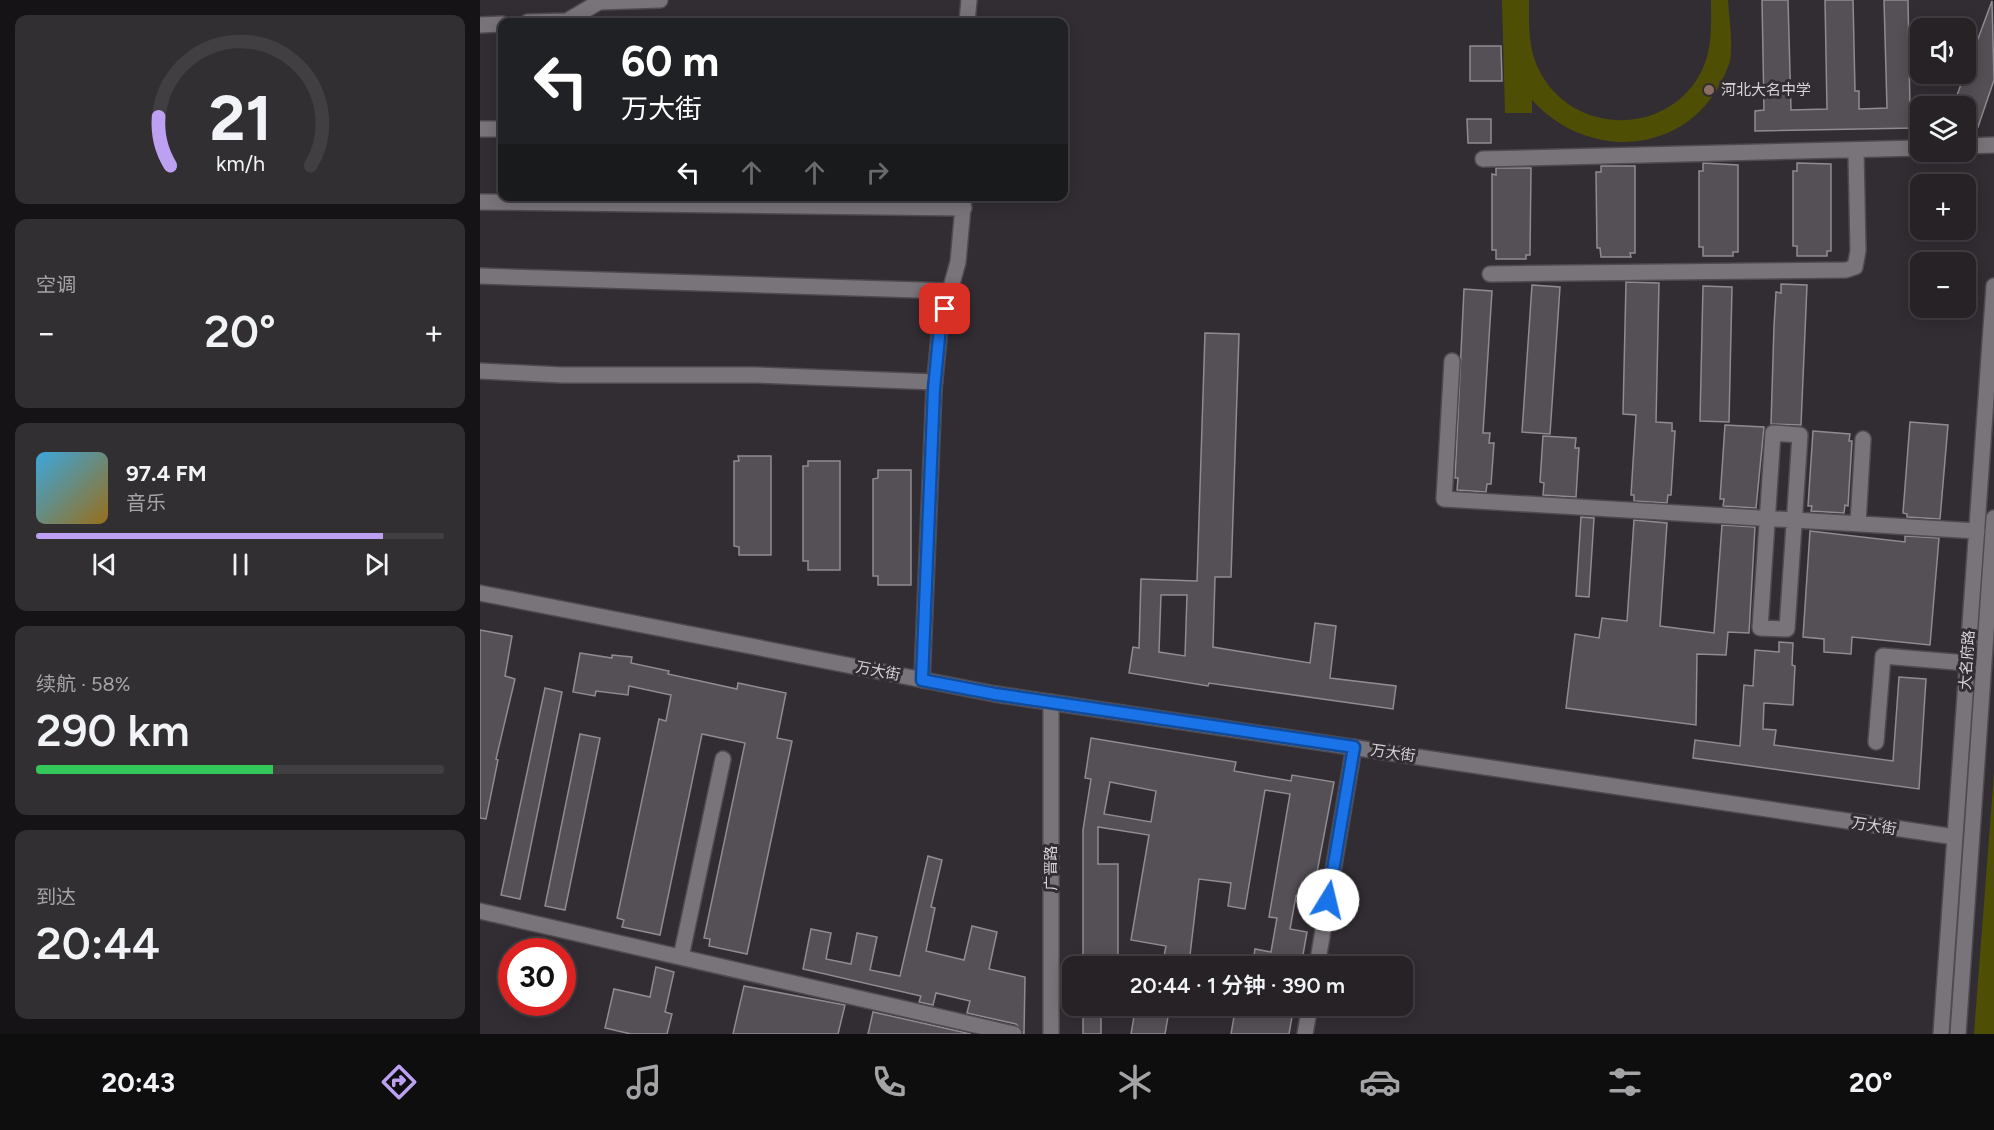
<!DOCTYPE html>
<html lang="zh">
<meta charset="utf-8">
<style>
:root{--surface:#262226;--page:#322f32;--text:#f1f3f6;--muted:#a4a4a7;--line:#423f43;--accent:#bca0f2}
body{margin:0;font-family:Figtree,"Noto Sans SC",sans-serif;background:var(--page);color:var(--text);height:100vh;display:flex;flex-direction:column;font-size:22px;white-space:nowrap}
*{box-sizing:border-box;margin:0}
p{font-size:20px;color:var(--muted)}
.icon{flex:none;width:33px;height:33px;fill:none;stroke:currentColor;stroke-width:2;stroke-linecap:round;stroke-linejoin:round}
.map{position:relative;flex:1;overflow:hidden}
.drawer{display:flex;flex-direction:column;gap:15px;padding:15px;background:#151315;width:480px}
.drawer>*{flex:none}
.hud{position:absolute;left:18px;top:18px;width:570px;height:183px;border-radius:12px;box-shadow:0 3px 15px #0003,0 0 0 2px var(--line);background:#202124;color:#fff;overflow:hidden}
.buttons{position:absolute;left:1430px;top:18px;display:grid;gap:12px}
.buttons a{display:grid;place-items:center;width:66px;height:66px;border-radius:12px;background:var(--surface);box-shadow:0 3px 15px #0003,0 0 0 2px var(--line);font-size:30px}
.speed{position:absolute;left:18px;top:938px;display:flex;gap:12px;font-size:30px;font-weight:700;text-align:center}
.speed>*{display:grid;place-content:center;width:78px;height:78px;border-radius:50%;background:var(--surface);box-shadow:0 3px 15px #0003,0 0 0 2px var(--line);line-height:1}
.speed .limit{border:9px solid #d22;background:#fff;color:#111}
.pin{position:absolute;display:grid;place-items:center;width:51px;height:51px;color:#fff;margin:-26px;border-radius:12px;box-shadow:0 3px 9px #0006}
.me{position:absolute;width:66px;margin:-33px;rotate:9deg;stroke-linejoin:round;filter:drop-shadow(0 0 4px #0008)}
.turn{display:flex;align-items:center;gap:21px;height:126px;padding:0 24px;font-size:27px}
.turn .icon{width:78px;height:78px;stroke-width:2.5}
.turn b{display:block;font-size:42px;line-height:51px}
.lanes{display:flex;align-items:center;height:57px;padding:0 24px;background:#0003;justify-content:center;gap:30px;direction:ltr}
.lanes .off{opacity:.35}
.big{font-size:45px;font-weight:600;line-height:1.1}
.drawer .widget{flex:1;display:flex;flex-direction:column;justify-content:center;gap:9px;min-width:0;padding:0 21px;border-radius:12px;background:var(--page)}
.drawer .dial{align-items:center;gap:0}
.dial svg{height:156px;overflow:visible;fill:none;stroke:var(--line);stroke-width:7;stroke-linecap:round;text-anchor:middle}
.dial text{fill:var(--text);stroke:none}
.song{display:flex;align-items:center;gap:18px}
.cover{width:72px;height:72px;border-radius:9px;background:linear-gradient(135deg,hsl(200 70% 55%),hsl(40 70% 35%))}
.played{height:6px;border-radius:3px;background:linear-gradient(90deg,var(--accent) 85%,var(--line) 85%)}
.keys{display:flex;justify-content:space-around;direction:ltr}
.heat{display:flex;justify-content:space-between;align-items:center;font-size:33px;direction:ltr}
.charge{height:9px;border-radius:4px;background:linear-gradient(90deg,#34c759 58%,var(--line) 0)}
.trip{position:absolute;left:582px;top:956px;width:351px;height:60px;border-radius:12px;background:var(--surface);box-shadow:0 3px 15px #0003,0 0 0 2px var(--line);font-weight:600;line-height:60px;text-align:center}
.tabs{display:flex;height:96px;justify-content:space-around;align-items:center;background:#0f0e0f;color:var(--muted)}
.tabs .icon{width:42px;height:42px}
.tabs .on{color:var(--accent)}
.tabs b{font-size:27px;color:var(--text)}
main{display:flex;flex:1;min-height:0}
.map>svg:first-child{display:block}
.green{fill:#4e4f04}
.building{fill:#554f56;stroke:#908a92;stroke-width:1.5;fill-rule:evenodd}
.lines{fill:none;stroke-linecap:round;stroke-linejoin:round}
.minor-casing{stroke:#4f4a50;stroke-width:18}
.minor{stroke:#79747a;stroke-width:15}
.route-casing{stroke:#114b97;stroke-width:15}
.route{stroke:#1a73e8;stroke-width:10}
.education-dot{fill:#8d6e63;stroke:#322d33;stroke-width:2}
.labels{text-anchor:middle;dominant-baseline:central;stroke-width:6;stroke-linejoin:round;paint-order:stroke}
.poi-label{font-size:15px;fill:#d6d3d7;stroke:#322d33;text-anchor:start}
.street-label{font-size:15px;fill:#d6d3d7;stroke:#322d33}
</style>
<main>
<section class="drawer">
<div class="widget dial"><svg viewBox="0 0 100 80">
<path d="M14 69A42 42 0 1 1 86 69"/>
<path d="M14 69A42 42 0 0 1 8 44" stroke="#bca0f2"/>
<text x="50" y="56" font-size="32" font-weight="700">21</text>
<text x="50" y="72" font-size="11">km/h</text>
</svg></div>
<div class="widget"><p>空调</p>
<div class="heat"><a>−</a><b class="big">20°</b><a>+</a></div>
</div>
<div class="widget">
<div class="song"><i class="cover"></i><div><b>97.4 FM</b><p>音乐</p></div></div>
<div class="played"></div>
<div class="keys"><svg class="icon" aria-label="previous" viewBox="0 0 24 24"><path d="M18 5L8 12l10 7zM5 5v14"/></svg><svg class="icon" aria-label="pause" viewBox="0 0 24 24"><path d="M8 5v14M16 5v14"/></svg><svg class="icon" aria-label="next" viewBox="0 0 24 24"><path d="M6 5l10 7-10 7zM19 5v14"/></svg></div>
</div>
<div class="widget"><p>续航 · 58%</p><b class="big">290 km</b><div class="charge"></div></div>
<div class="widget"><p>到达</p><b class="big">20:44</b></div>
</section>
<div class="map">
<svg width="1514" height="1034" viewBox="0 0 1514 1034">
<rect width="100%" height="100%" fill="#322d33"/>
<path class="green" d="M 1022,0 L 1049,0 C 1049,23 1048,47 1058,68 C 1088,133 1182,139 1219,76 C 1233,52 1231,27 1231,0 L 1248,0 C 1249,17 1254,50 1249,64 C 1218,154 1112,166 1052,100 L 1052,113 L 1025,113 Z
M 1514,773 L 1514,1034 L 1494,1034 Z"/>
<path class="building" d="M 1282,0 L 1308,0 L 1311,110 L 1347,109 L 1345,0 L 1373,0 L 1375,91 L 1379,91 L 1379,109 L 1407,108 L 1404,0 L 1428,0 L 1430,108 L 1434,108 L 1434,128 L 1275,131 L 1275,111 L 1284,110 Z
M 1512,1 L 1514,80 L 1498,127 L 1485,122 L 1485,106 L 1473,106 Z
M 990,46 L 1021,46 L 1022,81 L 990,81 Z
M 987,119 L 1011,119 L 1011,143 L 988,143 Z
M 1223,163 L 1258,165 L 1258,252 L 1253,252 L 1253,256 L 1223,256 L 1223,247 L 1219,247 L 1219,171 L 1223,171 Z
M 1317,163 L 1351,164 L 1351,251 L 1347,251 L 1347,256 L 1317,256 L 1317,246 L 1313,246 L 1313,171 L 1317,171 Z
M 1121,166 L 1155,166 L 1155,253 L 1150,253 L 1151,257 L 1121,257 L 1120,248 L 1117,248 L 1116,172 L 1121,172 Z
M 1016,168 L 1051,168 L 1050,255 L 1046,255 L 1046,259 L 1016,259 L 1016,250 L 1012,250 L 1012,174 L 1016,175 Z
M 1146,282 L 1179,283 L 1176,422 L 1192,423 L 1192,431 L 1195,431 L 1191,495 L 1188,495 L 1187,503 L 1154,501 L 1154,495 L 1151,495 L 1156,415 L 1143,414 Z
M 1301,284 L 1327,285 L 1321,425 L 1291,424 L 1294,326 L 1296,292 L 1301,293 Z
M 1052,285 L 1080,287 L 1070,434 L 1042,432 Z
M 1223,286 L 1252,287 L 1249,422 L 1220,421 Z
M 984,289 L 1012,291 L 1003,433 L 1010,433 L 1009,443 L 1014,443 L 1011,484 L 1007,484 L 1006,492 L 977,490 L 978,478 L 975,478 Z
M 725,333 L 759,334 L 751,577 L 735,577 L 733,647 L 830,663 L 835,623 L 856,626 L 850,678 L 916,686 L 913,709 L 729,683 L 728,686 L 649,673 L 653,647 L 659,648 L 661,579 L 717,581 ZM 681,595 L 707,595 L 705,656 L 679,652 Z
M 1430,422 L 1468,425 L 1460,519 L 1427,517 L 1427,514 L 1423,513 Z
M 1245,425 L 1284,427 L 1276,508 L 1243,506 L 1244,499 L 1240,499 Z
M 1333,431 L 1370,434 L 1369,441 L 1372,441 L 1368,506 L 1365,505 L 1364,513 L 1331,511 L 1332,506 L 1328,506 Z
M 1063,436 L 1096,438 L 1095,448 L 1099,448 L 1096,497 L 1063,495 L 1064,483 L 1060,482 Z
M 258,456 L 291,456 L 291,555 L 259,555 L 259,547 L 254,546 L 254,461 L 259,461 Z
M 328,461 L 360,461 L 360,570 L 328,570 L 328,561 L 323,561 L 323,466 L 328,466 Z
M 398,470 L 431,470 L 431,585 L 398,585 L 398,576 L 393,576 L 393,479 L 398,478 Z
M 1101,517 L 1114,518 L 1109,597 L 1096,596 Z
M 1154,520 L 1187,523 L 1180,626 L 1234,633 L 1242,525 L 1275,527 L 1269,633 L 1248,632 L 1246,655 L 1217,654 L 1216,725 L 1086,708 L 1095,634 L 1119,638 L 1122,618 L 1147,621 Z
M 1330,531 L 1425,542 L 1425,536 L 1459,538 L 1450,645 L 1372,637 L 1371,654 L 1344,652 L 1344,639 L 1323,637 Z
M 0,630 L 32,636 L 25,676 L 35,679 L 16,759 L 18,760 L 6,819 L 0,818 Z
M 1299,642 L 1313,643 L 1312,665 L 1315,666 L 1313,705 L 1284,703 L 1283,729 L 1296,730 L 1294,745 L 1413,761 L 1419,677 L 1446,679 L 1439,789 L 1213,758 L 1215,740 L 1260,746 L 1264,685 L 1273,686 L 1275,650 L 1299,652 Z
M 100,653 L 132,658 L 132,655 L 152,657 L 151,663 L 189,671 L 188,674 L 257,689 L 258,683 L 306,693 L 297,738 L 312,741 L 267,954 L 229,946 L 230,939 L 224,938 L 265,743 L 222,734 L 180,935 L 142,927 L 144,920 L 137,918 L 174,743 L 179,719 L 186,721 L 191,695 L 149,686 L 148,695 L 116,691 L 115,696 L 93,692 Z
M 65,688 L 82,692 L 40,899 L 21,895 Z
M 100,734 L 120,738 L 85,910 L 65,906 Z
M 611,738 L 756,762 L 754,771 L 811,781 L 812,775 L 854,782 L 832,899 L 816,896 L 810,929 L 827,932 L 821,966 L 792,966 L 773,962 L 775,949 L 791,952 L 797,918 L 789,917 L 810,794 L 785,790 L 765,909 L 748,906 L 751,883 L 719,879 L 710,955 L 736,960 L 735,966 L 682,966 L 686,946 L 651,940 L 669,835 L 618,827 L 618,864 L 638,864 L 638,966 L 603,966 L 603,830 L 611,779 L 605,778 ZM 630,782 L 676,791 L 671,822 L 624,814 Z
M 448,856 L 462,860 L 451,907 L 455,908 L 446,951 L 484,960 L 492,926 L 517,932 L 509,969 L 545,977 L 544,1034 L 536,1024 L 487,1013 L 490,1001 L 456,993 L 453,1005 L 439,1002 L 441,996 L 323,969 L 331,929 L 351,933 L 346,959 L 371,964 L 377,933 L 397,937 L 390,970 L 420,976 Z
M 176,967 L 194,972 L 185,1012 L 192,1014 L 187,1034 L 151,1034 L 125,1028 L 134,989 L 170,997 Z
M 264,986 L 365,1005 L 358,1034 L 253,1034 Z
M 603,1005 L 621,1005 L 621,1034 L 603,1034 Z
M 656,1005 L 690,1005 L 685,1034 L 651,1034 Z
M 756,1005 L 814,1005 L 809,1034 L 751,1034 Z
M 393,1012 L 491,1034 L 388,1034 Z"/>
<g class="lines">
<defs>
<path id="minor" d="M 48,22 L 87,21 L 119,2 L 180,0
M 487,22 L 489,0
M 0,25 L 22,24
M 0,129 L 22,129
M 1485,146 L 1514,145
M 1003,159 L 1440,148
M 0,202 L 484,208
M 1010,274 L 1366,270 L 1375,267 L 1378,251 L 1376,151
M 0,276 L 470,291
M 972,361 L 964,499 L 1497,531
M 0,371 L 82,375 L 276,375 L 455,382
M 1293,433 L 1320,435 L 1307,629 L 1280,628 Z
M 1378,523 L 1383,439
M 0,593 L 515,694 L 1475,837
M 442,680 L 454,389 L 460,327 L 478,262 L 484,196
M 1396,742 L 1403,656 L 1487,663
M 0,911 L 534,1034
M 201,957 L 243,759
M 837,966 L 874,747
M 571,1034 L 571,702
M 825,1034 L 830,1005
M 1461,1034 L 1514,286
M 1478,1034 L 1514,518"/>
</defs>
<use href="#minor" class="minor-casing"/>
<use href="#minor" class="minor"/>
</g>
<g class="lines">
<defs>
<path id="route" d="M 465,309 L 460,327 L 454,389 L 442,680 L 515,694 L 874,747 L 848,900"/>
</defs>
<use href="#route" class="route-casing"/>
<use href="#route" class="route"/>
</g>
<circle class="education-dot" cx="1229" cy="90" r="6"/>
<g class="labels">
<g class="poi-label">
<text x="1241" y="90">河北大名中学</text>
</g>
<g class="street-label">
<text transform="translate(1487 660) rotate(-86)">大名府路</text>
<text transform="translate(398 671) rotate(11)">万大街</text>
<text transform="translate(913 753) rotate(8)">万大街</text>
<text transform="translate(1394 826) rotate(9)">万大街</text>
<text transform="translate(571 868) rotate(-90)">广晋路</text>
</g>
</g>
</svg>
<div class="buttons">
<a><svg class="icon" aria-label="sound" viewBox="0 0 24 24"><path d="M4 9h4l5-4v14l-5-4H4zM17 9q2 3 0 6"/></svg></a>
<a><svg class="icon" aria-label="layers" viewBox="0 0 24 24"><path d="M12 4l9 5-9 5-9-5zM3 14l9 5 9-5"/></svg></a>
<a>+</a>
<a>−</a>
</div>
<div class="speed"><div class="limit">30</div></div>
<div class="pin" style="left:465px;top:309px;background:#d93025"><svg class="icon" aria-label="arrive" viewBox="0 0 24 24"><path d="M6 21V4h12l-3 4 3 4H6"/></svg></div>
<svg class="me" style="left:848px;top:900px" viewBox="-20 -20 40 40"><circle r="19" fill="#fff"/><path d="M0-13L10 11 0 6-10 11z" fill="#1a73e8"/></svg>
<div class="trip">20:44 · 1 分钟 · 390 m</div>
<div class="hud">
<div class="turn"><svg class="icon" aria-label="left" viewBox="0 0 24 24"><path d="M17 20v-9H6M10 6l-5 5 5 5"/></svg><div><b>60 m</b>万大街</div></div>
<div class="lanes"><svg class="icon" aria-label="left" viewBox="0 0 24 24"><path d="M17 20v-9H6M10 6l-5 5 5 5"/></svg><svg class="icon off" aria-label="ahead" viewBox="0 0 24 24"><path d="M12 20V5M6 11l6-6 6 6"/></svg><svg class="icon off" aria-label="ahead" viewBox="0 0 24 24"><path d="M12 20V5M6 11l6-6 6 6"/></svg><svg class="icon off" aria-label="right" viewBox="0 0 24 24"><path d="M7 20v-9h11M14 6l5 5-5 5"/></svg></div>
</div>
</div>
</main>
<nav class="tabs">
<b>20:43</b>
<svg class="icon on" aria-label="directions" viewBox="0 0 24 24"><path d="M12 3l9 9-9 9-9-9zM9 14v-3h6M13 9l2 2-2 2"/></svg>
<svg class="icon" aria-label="music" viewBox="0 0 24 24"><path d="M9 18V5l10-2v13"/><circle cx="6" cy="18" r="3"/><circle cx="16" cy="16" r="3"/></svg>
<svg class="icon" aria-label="phone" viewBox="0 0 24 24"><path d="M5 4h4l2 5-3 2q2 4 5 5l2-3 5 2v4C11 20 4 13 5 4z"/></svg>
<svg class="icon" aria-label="climate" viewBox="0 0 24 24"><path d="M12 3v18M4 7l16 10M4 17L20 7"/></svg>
<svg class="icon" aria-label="car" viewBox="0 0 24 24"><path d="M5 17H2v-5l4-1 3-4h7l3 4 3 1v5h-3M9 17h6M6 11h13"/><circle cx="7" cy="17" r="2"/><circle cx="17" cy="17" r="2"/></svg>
<svg class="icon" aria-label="filters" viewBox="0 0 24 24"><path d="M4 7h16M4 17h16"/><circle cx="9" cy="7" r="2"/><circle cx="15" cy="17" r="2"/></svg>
<b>20°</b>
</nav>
